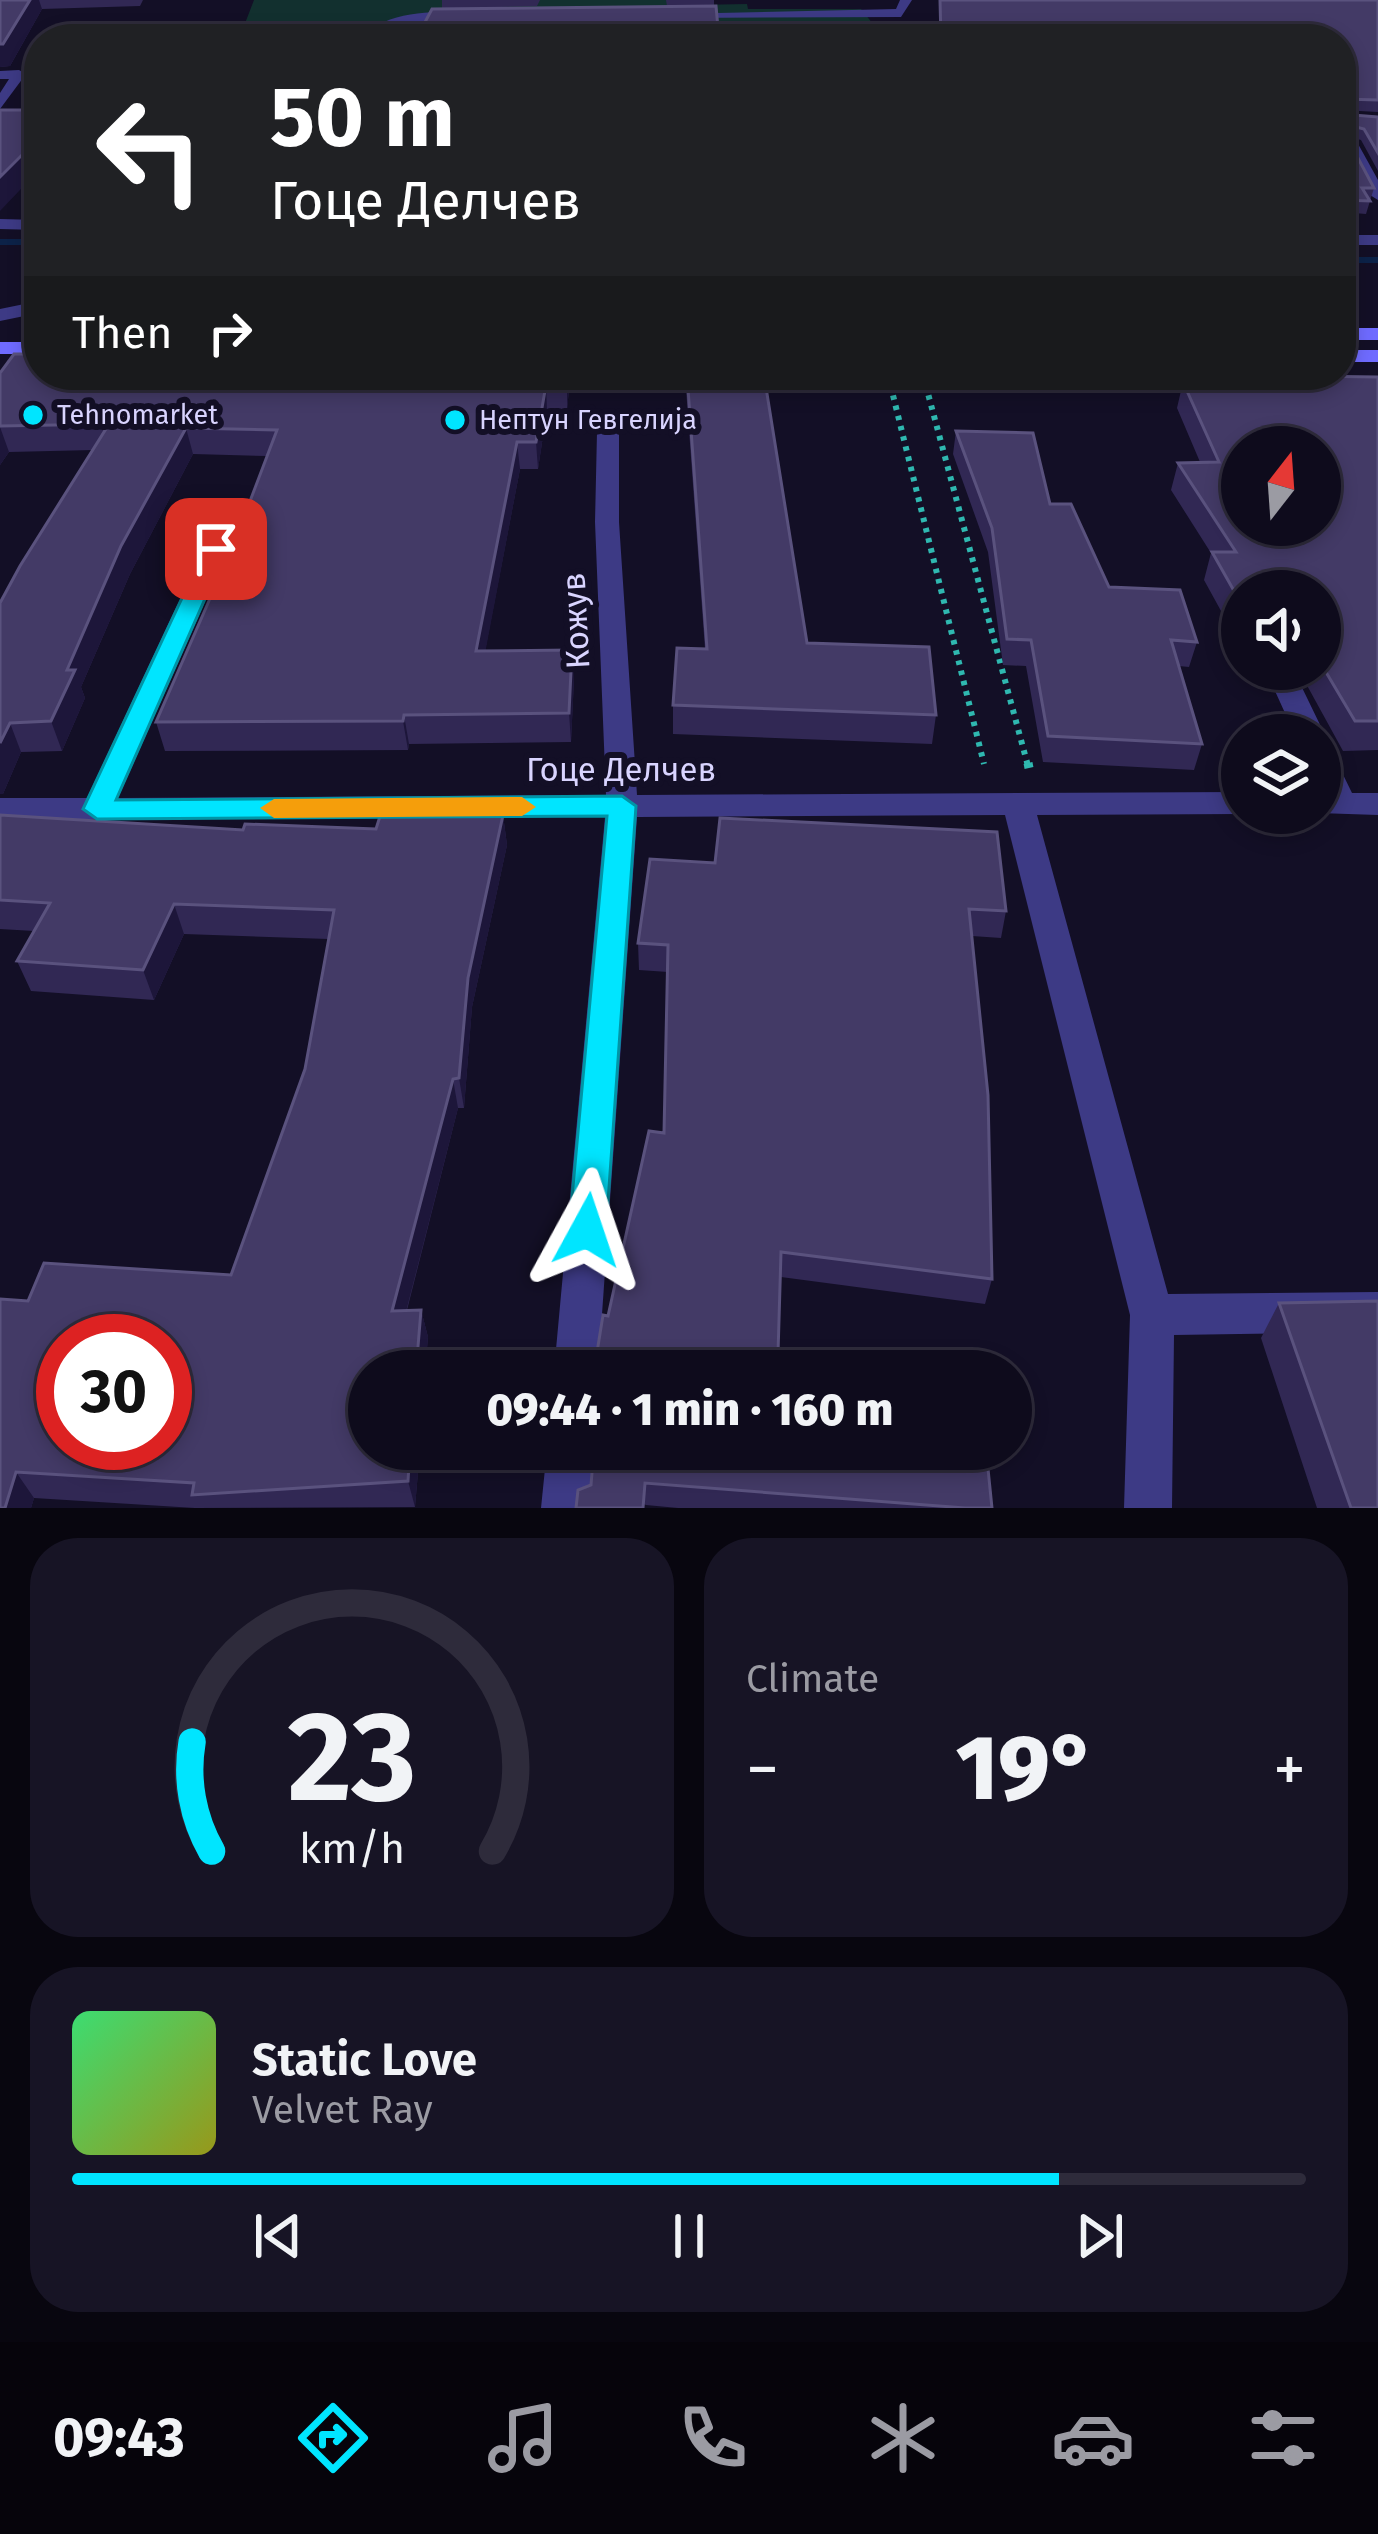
<!DOCTYPE html>
<meta charset="utf-8">
<style>
:root{--surface:#0e0b1c;--page:#171425;--text:#f1f3f6;--muted:#9b9ba3;--line:#2e2b3b;--accent:#00e5ff}
body{margin:0;font-family:"Fira Sans",sans-serif;background:var(--page);color:var(--text);height:100vh;display:flex;flex-direction:column;font-size:45px;white-space:nowrap}
*{box-sizing:border-box;margin:0}
p{font-size:39px;color:var(--muted)}
.icon{flex:none;width:66px;height:66px;fill:none;stroke:currentColor;stroke-width:2;stroke-linecap:round;stroke-linejoin:round}
.map{position:relative;height:1508px;overflow:hidden}
.drawer{display:flex;flex-direction:column;gap:30px;padding:30px;background:#08060f;flex:1}
.drawer>*{flex:none}
.hud{position:absolute;left:24px;top:24px;width:1332px;height:366px;border-radius:48px;box-shadow:0 6px 18px #0003,0 0 0 3px var(--line);background:#202124;color:#fff;overflow:hidden}
.needle{width:78px;rotate:17deg}
.buttons{position:absolute;left:1221px;top:426px;display:grid;gap:24px}
.buttons a{display:grid;place-items:center;width:120px;height:120px;border-radius:50%;background:var(--surface);box-shadow:0 6px 18px #0003,0 0 0 3px var(--line);font-size:60px}
.speed{position:absolute;left:36px;top:1314px;display:flex;gap:24px;font-size:60px;font-weight:700;text-align:center}
.speed>*{display:grid;place-content:center;width:156px;height:156px;border-radius:50%;background:var(--surface);box-shadow:0 6px 18px #0003,0 0 0 3px var(--line);line-height:1}
.speed .limit{border:18px solid #d22;background:#fff;color:#111}
.pin{position:absolute;display:grid;place-items:center;width:102px;height:102px;color:#fff;margin:-51px;border-radius:24px;box-shadow:0 6px 18px #0006}
.me{position:absolute;width:132px;margin:-66px;rotate:5deg;stroke-linejoin:round;filter:drop-shadow(0 0 9px #0008)}
.turn{display:flex;align-items:center;gap:42px;height:252px;padding:0 48px;font-size:54px}
.turn .icon{width:156px;height:156px;stroke-width:2.5}
.turn b{display:block;font-size:84px;line-height:102px}
.then{display:flex;align-items:center;height:114px;padding:0 48px;background:#0003;gap:24px;font-size:45px}
.big{font-size:90px;font-weight:800;line-height:1.1}
.drawer .widget{flex:1;display:flex;flex-direction:column;justify-content:center;gap:18px;min-width:0;padding:0 42px;border-radius:48px;background:var(--page)}
.drawer .dial{align-items:center;gap:0}
.dial svg{height:312px;overflow:visible;fill:none;stroke:var(--line);stroke-width:7;stroke-linecap:round;text-anchor:middle}
.dial text{fill:var(--text);stroke:none}
.song{display:flex;align-items:center;gap:36px}
.cover{width:144px;height:144px;border-radius:18px;background:linear-gradient(135deg,hsl(140 70% 55%),hsl(60 70% 35%))}
.played{height:12px;border-radius:6px;background:linear-gradient(90deg,var(--accent) 80%,var(--line) 80%)}
.keys{display:flex;justify-content:space-around;direction:ltr}
.heat{display:flex;justify-content:space-between;align-items:center;font-size:66px;direction:ltr}
.drawer .tiles{flex:1;display:grid;gap:30px;grid-template-columns:1fr 1fr}
.widget:last-child{grid-column:span 2}
.trip{position:absolute;left:348px;top:1350px;width:684px;height:120px;border-radius:60px;background:var(--surface);box-shadow:0 6px 18px #0003,0 0 0 3px var(--line);font-weight:800;line-height:120px;text-align:center}
.tabs{display:flex;height:192px;justify-content:space-around;align-items:center;background:#06040b;color:var(--muted)}
.tabs .icon{width:84px;height:84px}
.tabs .active{color:var(--accent)}
.tabs b{font-size:54px;color:var(--text)}
.map>svg:first-child{display:block}
.green{fill:#12302f}
.lines{fill:none;stroke-linecap:round;stroke-linejoin:round}
.stream{fill:#0c2248;fill-rule:evenodd}
.path-far1{stroke:#2fb8b0;stroke-width:6;stroke-dasharray:4.5 6;stroke-linecap:butt}
.path{stroke:#2fb8b0;stroke-width:9;stroke-dasharray:8 10;stroke-linecap:butt}
.service{fill:#3d3a85;fill-rule:evenodd}
.minor{fill:#3d3a85;fill-rule:evenodd}
.secondary{fill:#6f6bff;fill-rule:evenodd}
.wall{fill:#312854}
.shaded-wall{fill:#1d163a}
.building{fill:#433a66;stroke:#5a527e;stroke-width:3;fill-rule:evenodd}
.route{fill:#00e5ff;stroke:#0095a6;stroke-width:3}
.slow{fill:#f59e0b}
.poi-dot{fill:#00e5ff;stroke:#130f26;stroke-width:4.5}
.labels{text-anchor:middle;dominant-baseline:central;stroke-width:12;stroke-linejoin:round;paint-order:stroke}
.far-poi-label{font-size:27px;fill:#d9d4ff;stroke:#130f26;text-anchor:start}
.street-label{font-size:33px;fill:#d9d4ff;stroke:#130f26}
</style>
<div class="map">
<svg width="1378" height="1508" viewBox="0 0 1378 1508">
<rect width="100%" height="100%" fill="#130f26"/>
<path class="green" d="M 254,0 L 693,0 L 695,5 L 747,4 L 748,9 L 861,9 L 873,24 L 871,39 L 239,39 Z"/>
<g class="lines">
<path class="stream" d="M 0,239 L 39,239 L 39,245 L 0,245 Z
M 1341,257 L 1378,257 L 1378,263 L 1341,263 Z"/>
<path class="path-far1" d="M 888,375 L 984,764
M 923,375 L 1028,766"/>
<path class="path" d="M 1028,763 L 1029,768"/>
<path class="service" d="M 900,0 L 912,0 L 901,17 L 678,18 L 672,14 L 896,9 Z
M 468,11 L 472,18 L 402,23 L 374,39 L 361,39 C 388,9 430,13 468,11 Z
M 19,70 L 26,74 L 0,109 L 0,93 L 9,79 L 0,79 L 0,71 Z
M 1344,139 L 1357,142 L 1378,180 L 1378,200 L 1370,195 Z
M 0,219 L 39,220 L 39,230 L 0,229 Z
M 1341,235 L 1378,235 L 1378,245 L 1341,245 Z
M 39,301 L 39,313 L 0,321 L 0,309 Z"/>
<path class="minor" d="M 608,425 L 619,432 L 619,522 L 637,795 L 1242,792 L 1242,814 L 1037,815 L 1168,1294 L 1378,1292 L 1378,1332 L 1174,1335 L 1172,1508 L 1124,1508 L 1130,1315 L 1005,815 L 637,817 L 598,1371 L 554,1371 L 605,817 L 0,820 L 0,798 L 87,798 L 224,505 L 236,498 L 248,505 L 118,798 L 606,795 L 595,522 L 597,432 Z
M 1265,669 L 1293,669 L 1325,735 L 1320,742 L 1320,735 L 1295,735 Z
M 1320,747 L 1331,750 L 1352,793 L 1378,793 L 1378,815 L 1318,813 Z
M 547,1449 L 593,1449 L 589,1508 L 541,1508 Z"/>
<path class="secondary" d="M 1341,328 L 1378,328 L 1378,340 L 1341,340 Z
M 0,342 L 39,342 L 39,354 L 0,354 Z
M 1341,350 L 1378,350 L 1378,362 L 1341,362 Z"/>
</g>
<path class="wall" d="M 0,0 L 143,0 L 140,6 L 42,9 L 10,66 L 0,67 Z
M 442,0 L 540,0 L 537,6 L 462,8 L 667,6 L 666,0 L 714,0 L 714,6 L 442,9 Z
M 939,0 L 1378,0 L 1378,112 L 1341,110 L 1341,39 L 940,39 Z
M 1341,114 L 1378,117 L 1378,171 L 1361,140 L 1347,136 L 1374,188 L 1366,214 L 1341,212 Z
M 0,373 L 39,375 L 782,375 L 781,389 L 766,390 L 807,643 L 936,715 L 932,744 L 673,734 L 673,705 L 705,649 L 686,389 L 569,389 L 567,410 L 547,410 L 538,469 L 520,469 L 485,651 L 574,679 L 571,742 L 409,744 L 408,750 L 165,751 L 156,722 L 233,546 L 267,456 L 193,454 L 130,574 L 81,687 L 85,698 L 62,751 L 21,752 L 3,794 L 0,794 L 0,603 L 93,450 L 9,452 L 0,465 Z
M 1305,376 L 1378,377 L 1378,750 L 1343,751 L 1298,669 L 1320,669 L 1320,591 L 1242,591 L 1242,639 L 1237,640 L 1204,580 L 1211,553 L 1171,490 L 1178,463 L 1200,462 L 1177,408 L 1183,382 L 1302,385 Z
M 956,431 L 1050,504 L 1109,587 L 1197,642 L 1189,667 L 1179,666 L 1202,744 L 1194,770 L 1043,762 L 1026,666 L 1003,665 L 988,552 L 953,454 Z
M 0,815 L 243,830 L 376,829 L 503,815 L 507,845 L 472,1007 L 464,1108 L 458,1108 L 407,1310 L 421,1310 L 428,1337 L 425,1371 L 369,1371 L 369,1449 L 420,1449 L 415,1507 L 195,1508 L 34,1498 L 31,1508 L 0,1508 L 28,1301 L 231,1275 L 305,1069 L 328,939 L 184,934 L 154,1000 L 31,991 L 17,961 L 34,931 L 0,929 Z
M 650,859 L 1006,911 L 1001,938 L 972,936 L 992,1279 L 985,1304 L 781,1277 L 594,1371 L 608,1316 L 664,1133 L 668,972 L 639,970 L 638,943 Z
M 1279,1303 L 1378,1508 L 1317,1508 L 1261,1338 Z
M 594,1449 L 992,1508 L 678,1508 L 646,1505 L 591,1485 Z"/>
<path class="shaded-wall" d="M 30,0 L 39,0 L 42,9 L 10,66 L 0,67 L 0,44 Z
M 39,138 L 39,170 L 0,211 L 0,177 Z
M 567,375 L 569,375 L 569,389 L 567,410 Z
M 546,385 L 547,410 L 538,469 L 536,442 Z
M 0,427 L 9,452 L 0,465 Z
M 186,428 L 193,454 L 130,574 L 81,687 L 85,698 L 62,751 L 51,721 L 67,670 L 121,546 Z
M 517,442 L 520,469 L 480,680 L 476,651 Z
M 572,650 L 574,679 L 571,742 L 569,713 Z
M 404,715 L 409,744 L 408,750 L 403,721 Z
M 10,723 L 21,752 L 3,794 L 0,794 L 0,743 Z
M 503,815 L 507,845 L 472,1007 L 464,1108 L 459,1078 L 468,978 Z
M 174,904 L 184,934 L 154,1000 L 143,970 Z
M 453,1079 L 458,1108 L 399,1339 L 392,1311 Z
M 421,1310 L 428,1337 L 425,1371 L 416,1371 Z
M 410,1449 L 420,1449 L 415,1507 L 408,1481 Z
M 16,1472 L 34,1498 L 31,1508 L 5,1508 Z"/>
<path class="building" d="M 0,0 L 30,0 L 3,44 L 0,44 Z
M 940,0 L 1378,0 L 1378,100 L 1344,99 L 1341,102 L 1341,39 L 941,39 Z
M 716,6 L 719,39 L 416,39 L 432,9 Z
M 0,110 L 39,110 L 39,138 L 0,177 Z
M 1341,114 L 1378,117 L 1378,153 L 1364,129 L 1345,124 L 1343,130 L 1374,188 L 1362,188 L 1370,201 L 1341,200 Z
M 14,354 L 39,354 L 39,375 L 567,375 L 566,385 L 546,385 L 536,442 L 517,442 L 476,651 L 572,650 L 569,713 L 404,715 L 403,721 L 156,722 L 233,546 L 277,430 L 186,428 L 121,546 L 67,670 L 75,670 L 51,721 L 10,723 L 0,743 L 0,603 L 20,566 L 109,424 L 0,426 L 0,373 Z
M 687,375 L 764,375 L 807,643 L 929,647 L 936,715 L 673,705 L 677,648 L 707,649 Z
M 1305,376 L 1378,377 L 1378,721 L 1355,721 L 1320,662 L 1320,591 L 1242,591 L 1242,605 L 1212,552 L 1236,552 L 1178,463 L 1219,462 L 1183,382 L 1310,385 ZM 1242,447 L 1320,447 L 1320,525 L 1242,525 Z
M 956,431 L 1033,433 L 1050,504 L 1071,504 L 1109,587 L 1180,590 L 1197,642 L 1171,640 L 1202,744 L 1048,736 L 1031,640 L 1007,639 L 992,528 Z
M 382,810 L 503,815 L 468,978 L 459,1078 L 453,1079 L 392,1311 L 421,1310 L 416,1371 L 369,1371 L 369,1449 L 410,1449 L 408,1481 L 192,1495 L 194,1483 L 16,1472 L 5,1508 L 0,1508 L 0,1299 L 28,1301 L 44,1263 L 231,1275 L 305,1069 L 334,910 L 174,904 L 143,970 L 17,961 L 50,903 L 0,900 L 0,815 L 243,830 L 245,824 L 376,829 ZM 63,1341 L 165,1341 L 165,1443 L 63,1443 Z
M 720,818 L 997,832 L 1006,911 L 969,909 L 988,1095 L 992,1279 L 781,1252 L 778,1354 L 976,1362 L 977,1371 L 594,1371 L 603,1315 L 608,1316 L 649,1131 L 664,1133 L 668,945 L 638,943 L 650,859 L 715,863 Z
M 1378,1301 L 1378,1508 L 1351,1508 L 1279,1303 Z
M 594,1449 L 986,1449 L 992,1508 L 965,1508 L 645,1483 L 643,1508 L 576,1508 L 578,1490 L 591,1485 Z"/>
<path class="route" d="M 216,542 L 227,549 L 116,800 L 622,796 L 636,806 L 606,1230 L 601,1242 L 587,1247 L 574,1242 L 569,1230 L 607,816 L 97,819 L 83,809 L 205,549 Z"/>
<path class="slow" d="M 522,797 L 536,807 L 522,816 L 274,818 L 260,808 L 274,799 Z"/>
<g class="poi-dot">
<circle cx="33" cy="415" r="12"/>
<circle cx="455" cy="420" r="12"/>
</g>
<g class="labels">
<g class="far-poi-label">
<text x="57" y="415">Tehnomarket</text>
<text x="479" y="420">Нептун Гевгелија</text>
</g>
<g class="street-label">
<text transform="translate(576 621) rotate(-93)">Кожув</text>
<text x="621" y="770">Гоце Делчев</text>
</g>
</g>
</svg>
<div class="buttons">
<a><svg class="needle" viewBox="-14 -14 28 28"><path d="M0-13l5 13h-10z" fill="#e53935"/><path d="M0 13l5-13h-10z" fill="#9b9ba3"/></svg></a>
<a><svg class="icon" aria-label="sound" viewBox="0 0 24 24"><path d="M4 9h4l5-4v14l-5-4H4zM17 9q2 3 0 6"/></svg></a>
<a><svg class="icon" aria-label="layers" viewBox="0 0 24 24"><path d="M12 4l9 5-9 5-9-5zM3 14l9 5 9-5"/></svg></a>
</div>
<div class="speed"><div class="limit">30</div></div>
<div class="pin" style="left:216px;top:549px;background:#d93025"><svg class="icon" aria-label="arrive" viewBox="0 0 24 24"><path d="M6 21V4h12l-3 4 3 4H6"/></svg></div>
<svg class="me" style="left:587px;top:1230px" viewBox="-20 -20 40 40"><path d="M0-17L14 15 0 8-14 15z" fill="#00e5ff" stroke="#fff" stroke-width="4"/></svg>
<div class="trip">09:44 · 1 min · 160 m</div>
<div class="hud">
<div class="turn"><svg class="icon" aria-label="left" viewBox="0 0 24 24"><path d="M17 20v-9H6M10 6l-5 5 5 5"/></svg><div><b>50 m</b>Гоце Делчев</div></div>
<div class="then">Then<svg class="icon" aria-label="right" viewBox="0 0 24 24"><path d="M7 20v-9h11M14 6l5 5-5 5"/></svg></div>
</div>
</div>
<section class="drawer">
<div class="tiles">
<div class="widget dial"><svg viewBox="0 0 100 80">
<path d="M14 69A42 42 0 1 1 86 69"/>
<path d="M14 69A42 42 0 0 1 9 41" stroke="#00e5ff"/>
<text x="50" y="56" font-size="32" font-weight="700">23</text>
<text x="50" y="72" font-size="11">km/h</text>
</svg></div>
<div class="widget"><p>Climate</p>
<div class="heat"><a>−</a><b class="big">19°</b><a>+</a></div>
</div>
<div class="widget">
<div class="song"><i class="cover"></i><div><b>Static Love</b><p>Velvet Ray</p></div></div>
<div class="played"></div>
<div class="keys"><svg class="icon" aria-label="previous" viewBox="0 0 24 24"><path d="M18 5L8 12l10 7zM5 5v14"/></svg><svg class="icon" aria-label="pause" viewBox="0 0 24 24"><path d="M8 5v14M16 5v14"/></svg><svg class="icon" aria-label="next" viewBox="0 0 24 24"><path d="M6 5l10 7-10 7zM19 5v14"/></svg></div>
</div>
</div>
</section>
<nav class="tabs">
<b>09:43</b>
<svg class="icon active" aria-label="directions" viewBox="0 0 24 24"><path d="M12 3l9 9-9 9-9-9zM9 14v-3h6M13 9l2 2-2 2"/></svg>
<svg class="icon" aria-label="music" viewBox="0 0 24 24"><path d="M9 18V5l10-2v13"/><circle cx="6" cy="18" r="3"/><circle cx="16" cy="16" r="3"/></svg>
<svg class="icon" aria-label="phone" viewBox="0 0 24 24"><path d="M5 4h4l2 5-3 2q2 4 5 5l2-3 5 2v4C11 20 4 13 5 4z"/></svg>
<svg class="icon" aria-label="climate" viewBox="0 0 24 24"><path d="M12 3v18M4 7l16 10M4 17L20 7"/></svg>
<svg class="icon" aria-label="car" viewBox="0 0 24 24"><path d="M5 17H2v-5l4-1 3-4h7l3 4 3 1v5h-3M9 17h6M6 11h13"/><circle cx="7" cy="17" r="2"/><circle cx="17" cy="17" r="2"/></svg>
<svg class="icon" aria-label="filters" viewBox="0 0 24 24"><path d="M4 7h16M4 17h16"/><circle cx="9" cy="7" r="2"/><circle cx="15" cy="17" r="2"/></svg>
</nav>
